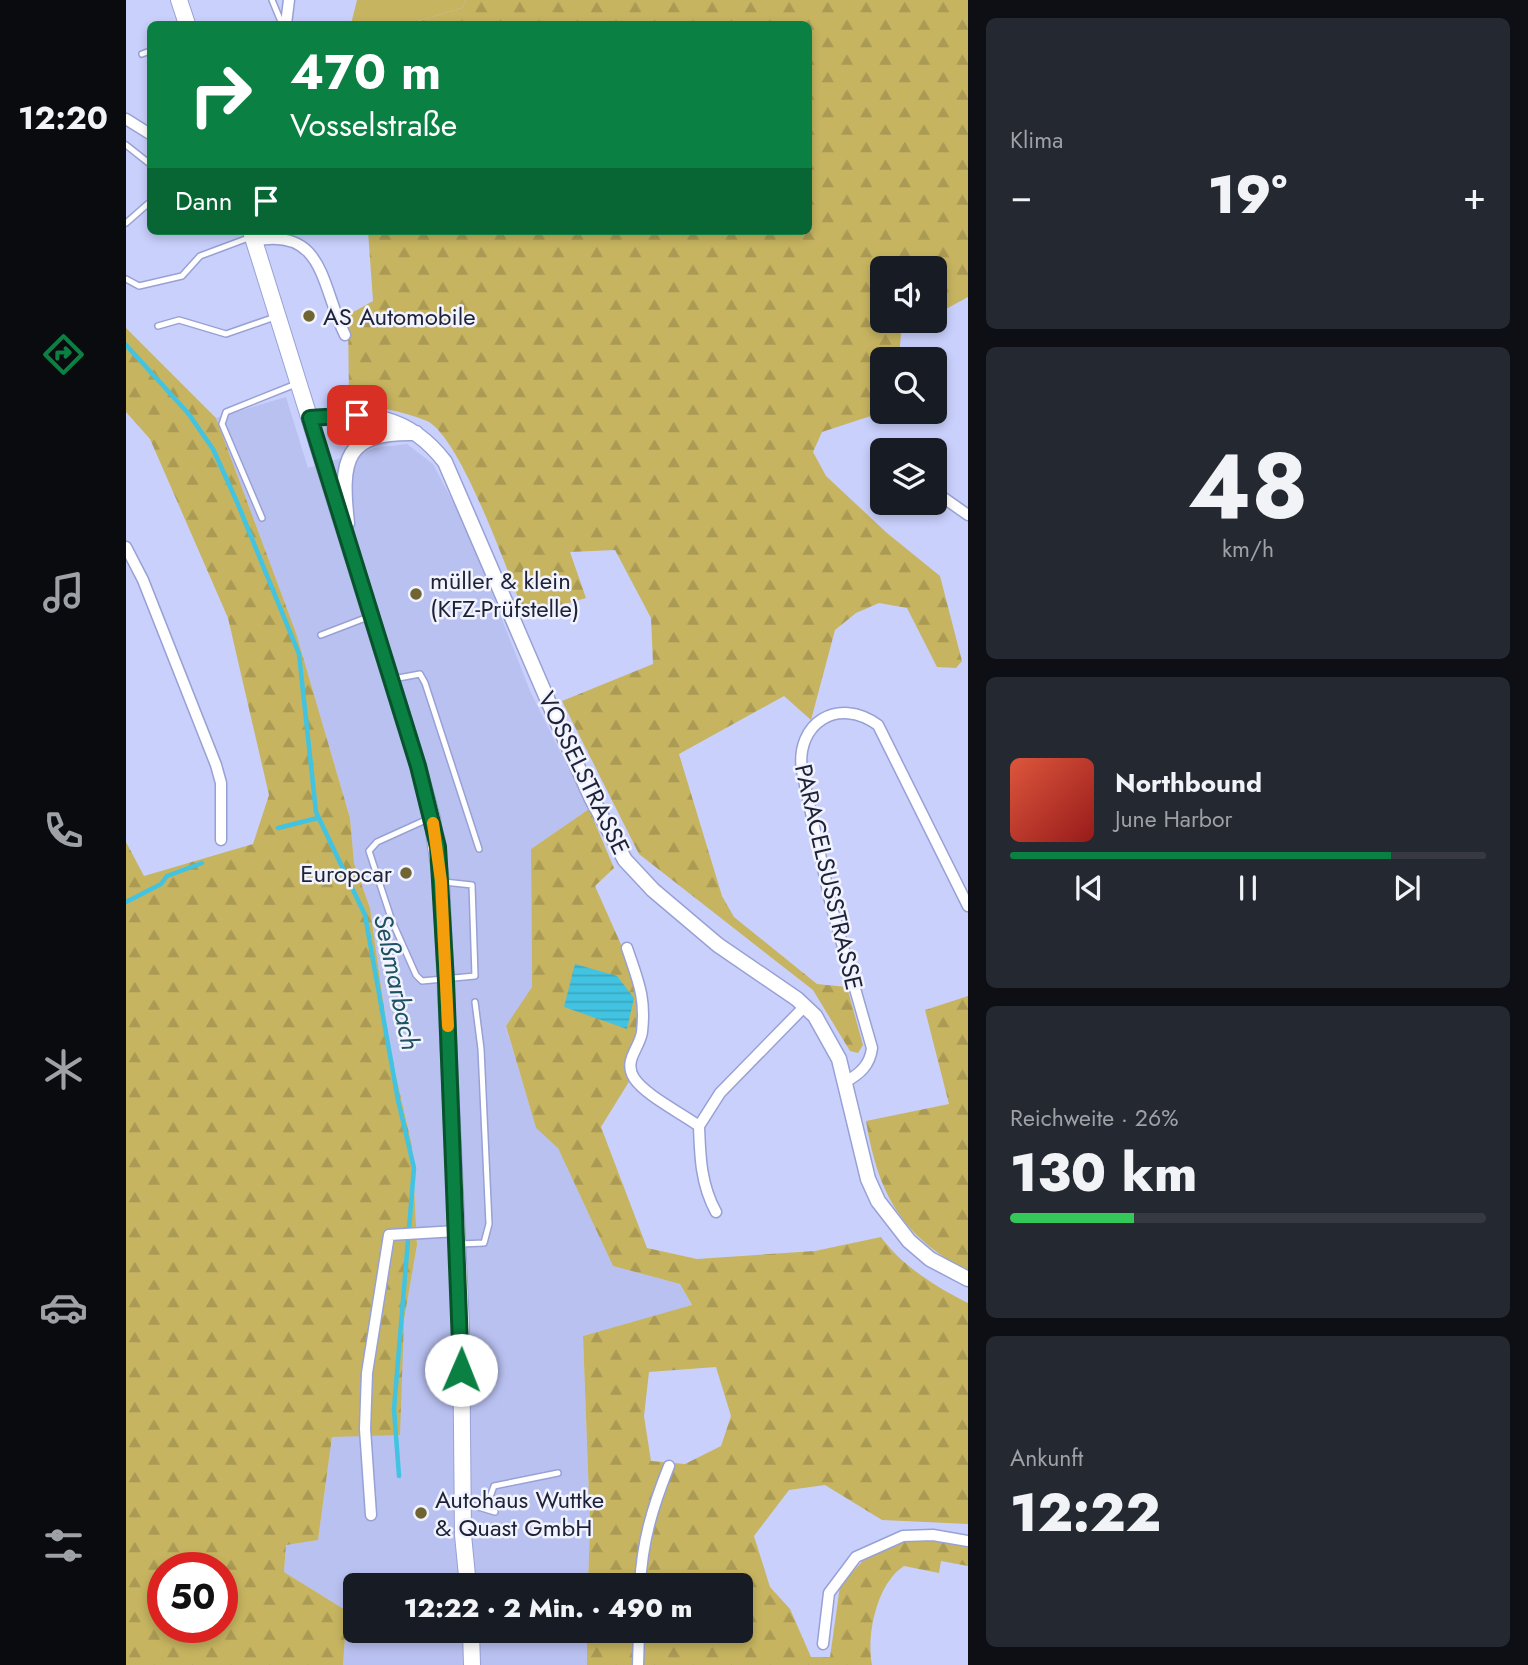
<!DOCTYPE html>
<html lang="de">
<meta charset="utf-8">
<style>
:root{--surface:#171b24;--page:#242831;--text:#f1f3f6;--muted:#9ea1a6;--line:#363941;--accent:#0b8043}
body{margin:0;font-family:Jost,sans-serif;background:var(--page);color:var(--text);height:100vh;display:flex;flex-direction:column;font-size:26px;white-space:nowrap}
*{box-sizing:border-box;margin:0}
p{font-size:23px;color:var(--muted)}
.icon{flex:none;width:38px;height:38px;fill:none;stroke:currentColor;stroke-width:2;stroke-linecap:round;stroke-linejoin:round}
.map{position:relative;flex:1;overflow:hidden}
.drawer{display:flex;flex-direction:column;gap:18px;padding:18px;background:#0d0f14;width:560px}
.drawer>*{flex:none}
.hud{position:absolute;left:21px;top:21px;width:665px;height:214px;border-radius:10px;box-shadow:0 4px 10px #0003;background:#0b8043;color:#fff;overflow:hidden}
.buttons{position:absolute;left:744px;top:256px;display:grid;gap:14px}
.buttons a{display:grid;place-items:center;width:77px;height:77px;border-radius:10px;background:var(--surface);box-shadow:0 4px 10px #0003;font-size:35px}
.speed{position:absolute;left:21px;top:1552px;display:flex;gap:14px;font-size:35px;font-weight:700;text-align:center}
.speed>*{display:grid;place-content:center;width:91px;height:91px;border-radius:50%;background:var(--surface);box-shadow:0 4px 10px #0003;line-height:1}
.speed .limit{border:10px solid #d22;background:#fff;color:#111}
.pin{position:absolute;display:grid;place-items:center;width:60px;height:60px;color:#fff;margin:-30px;border-radius:14px;box-shadow:0 4px 10px #0006}
.me{position:absolute;width:77px;margin:-38px;rotate:1deg;stroke-linejoin:round;filter:drop-shadow(0 0 5px #0008)}
.turn{display:flex;align-items:center;gap:24px;height:147px;padding:0 28px;font-size:32px}
.turn .icon{width:91px;height:91px;stroke-width:2.5}
.turn b{display:block;font-size:49px;line-height:60px}
.then{display:flex;align-items:center;height:66px;padding:0 28px;background:#0003;gap:14px;font-size:26px}
.big{font-size:52px;font-weight:800;line-height:1.1}
.drawer .card{flex:1;display:flex;flex-direction:column;justify-content:center;gap:10px;min-width:0;padding:0 24px;border-radius:10px;background:var(--page)}
.drawer .dial{align-items:center;gap:0}
.dial b{font-size:91px;line-height:1}
.song{display:flex;align-items:center;gap:21px}
.cover{width:84px;height:84px;border-radius:10px;background:linear-gradient(135deg,hsl(10 70% 55%),hsl(0 70% 35%))}
.played{height:7px;border-radius:4px;background:linear-gradient(90deg,var(--accent) 80%,var(--line) 80%)}
.keys{display:flex;justify-content:space-around;direction:ltr}
.heat{display:flex;justify-content:space-between;align-items:center;font-size:38px;direction:ltr}
.charge{height:10px;border-radius:5px;background:linear-gradient(90deg,#34c759 26%,var(--line) 0)}
.trip{position:absolute;left:217px;top:1573px;width:410px;height:70px;border-radius:10px;background:var(--surface);box-shadow:0 4px 10px #0003;font-weight:800;line-height:70px;text-align:center}
main{display:flex;flex:1;min-height:0}
.tab-bar{display:flex;flex-direction:column;width:126px;justify-content:space-around;align-items:center;background:#090b0e;color:var(--muted)}
.tab-bar .icon{width:49px;height:49px}
.tab-bar .selected{color:var(--accent)}
.tab-bar b{font-size:32px;color:var(--text)}
.map>svg:first-child{display:block}
.built{fill:#b9c1f1}
.grass{fill:#c6b460}
.forest{fill:url(#forest-firs);fill-rule:evenodd}
.water{fill:url(#water-rules)}
.lines{fill:none;stroke-linecap:round;stroke-linejoin:round}
.stream{stroke:#42c3e1;stroke-width:4.5}
.service-casing{stroke:#98a1d5;stroke-width:8}
.minor-casing{stroke:#98a1d5;stroke-width:13}
.tertiary-casing{stroke:#98a1d5;stroke-width:17}
.secondary-casing{stroke:#98a1d5;stroke-width:18}
.service{stroke:#fff;stroke-width:5}
.minor{stroke:#fff;stroke-width:10}
.tertiary{stroke:#fff;stroke-width:14}
.secondary{stroke:#fff;stroke-width:16}
.route-casing{stroke:#07532c;stroke-width:18}
.route{stroke:#0b8043;stroke-width:12}
.slow{stroke:#f59e0b;stroke-width:12}
.poi-dot{fill:#706532;stroke:#f1f3ff;stroke-width:2.5}
.labels{text-anchor:middle;dominant-baseline:central;stroke-width:5;stroke-linejoin:round;paint-order:stroke}
.poi-label{font-size:24px;fill:#1f2236;stroke:#f1f3ff;text-anchor:start}
.street-label{font-size:24px;fill:#1f2236;stroke:#f1f3ff}
.water-label{font-size:26px;font-style:italic;fill:#1e5260;stroke:#f1f3ff}
</style>
<main>
<nav class="tab-bar">
<b>12:20</b>
<svg class="icon selected" aria-label="directions" viewBox="0 0 24 24"><path d="M12 3l9 9-9 9-9-9zM9 14v-3h6M13 9l2 2-2 2"/></svg>
<svg class="icon" aria-label="music" viewBox="0 0 24 24"><path d="M9 18V5l10-2v13"/><circle cx="6" cy="18" r="3"/><circle cx="16" cy="16" r="3"/></svg>
<svg class="icon" aria-label="phone" viewBox="0 0 24 24"><path d="M5 4h4l2 5-3 2q2 4 5 5l2-3 5 2v4C11 20 4 13 5 4z"/></svg>
<svg class="icon" aria-label="climate" viewBox="0 0 24 24"><path d="M12 3v18M4 7l16 10M4 17L20 7"/></svg>
<svg class="icon" aria-label="car" viewBox="0 0 24 24"><path d="M5 17H2v-5l4-1 3-4h7l3 4 3 1v5h-3M9 17h6M6 11h13"/><circle cx="7" cy="17" r="2"/><circle cx="17" cy="17" r="2"/></svg>
<svg class="icon" aria-label="filters" viewBox="0 0 24 24"><path d="M4 7h16M4 17h16"/><circle cx="9" cy="7" r="2"/><circle cx="15" cy="17" r="2"/></svg>
</nav>
<div class="map">
<svg width="842" height="1665" viewBox="0 0 842 1665">
<defs>
<pattern id="forest-firs" width="22" height="20" patternUnits="userSpaceOnUse" patternTransform="scale(1.75)"><rect width="22" height="20" fill="#c6b460"/><path d="M5 1l3.5 6h-7zM16 11l3.5 6h-7z" fill="#aa9a54"/></pattern>
<pattern id="water-rules" width="6" height="5" patternUnits="userSpaceOnUse" patternTransform="scale(1.75)"><rect width="6" height="5" fill="#42c3e1"/><path d="M0 2.5h6" fill="none" stroke="#39a7c2"/></pattern>
</defs>
<rect width="100%" height="100%" fill="#c9d0fc"/>
<path class="built" d="M 160,397 L 182,468 L 249,448 L 281,444 L 307,464 L 340,527 L 404,691 L 463,809 L 405,849 L 406,988 L 380,1027 L 410,1128 L 432,1147 L 487,1266 L 554,1284 L 566,1306 L 457,1336 L 464,1524 L 462,1585 L 229,1586 L 229,1631 L 461,1631 L 461,1665 L 217,1665 L 221,1611 L 158,1572 L 160,1544 L 192,1540 L 206,1437 L 278,1320 L 291,1245 L 286,1146 L 264,1050 L 244,908 L 228,863 L 224,818 L 170,633 L 90,418 Z"/>
<path class="grass" d="M 231,0 L 340,0 L 336,8 L 282,24 L 225,24 Z"/>
<path class="forest" d="M 340,0 L 842,0 L 842,297 L 809,315 L 808,268 L 756,268 L 756,320 L 798,320 L 775,333 L 773,359 L 756,359 L 756,411 L 760,411 L 696,432 L 687,452 L 700,476 L 761,533 L 814,576 L 836,661 L 830,668 L 811,667 L 781,608 L 753,603 L 730,613 L 709,630 L 685,720 L 658,696 L 553,754 L 596,896 L 608,917 L 691,984 L 721,987 L 737,1045 L 732,1053 L 724,1051 L 687,990 L 513,854 L 436,701 L 527,664 L 525,618 L 489,550 L 444,552 L 460,598 L 399,615 C 383,576 335,437 301,421 C 277,411 248,407 223,400 L 222,315 L 247,301 L 242,231 L 682,231 L 682,24 L 282,24 L 336,8 Z
M 0,328 L 90,418 L 170,633 L 224,818 L 228,863 L 244,908 L 264,1050 L 286,1146 L 291,1245 L 278,1320 L 274,1435 L 206,1437 L 192,1540 L 160,1545 L 158,1572 L 221,1611 L 217,1665 L 0,1665 L 0,842 L 18,876 L 127,844 L 143,795 L 102,618 L 24,439 L 0,412 ZM 37,1568 L 96,1568 L 96,1628 L 37,1628 Z
M 463,809 L 488,868 L 469,886 L 497,949 L 515,1000 L 509,1036 L 501,1054 L 504,1080 L 475,1127 L 521,1248 L 571,1259 L 689,1251 L 755,1237 C 776,1266 810,1287 842,1303 L 842,1524 L 756,1520 L 699,1485 L 663,1490 L 628,1536 L 644,1587 L 664,1609 L 685,1657 L 704,1657 L 714,1586 L 742,1555 L 775,1541 L 806,1539 L 842,1547 L 842,1566 L 815,1561 L 813,1573 L 778,1566 C 751,1583 740,1635 746,1665 L 461,1665 L 461,1631 L 614,1631 L 614,1586 L 462,1585 L 464,1524 L 457,1336 L 566,1305 L 554,1284 L 487,1266 L 432,1148 L 410,1128 L 380,1026 L 406,987 L 405,849 ZM 590,1367 L 605,1416 L 595,1446 L 559,1464 L 525,1461 L 518,1416 L 523,1372 Z
M 842,996 L 842,1271 C 775,1236 752,1193 740,1121 L 823,1104 L 799,1010 Z"/>
<path class="water" d="M 449,964 L 491,976 L 508,998 L 501,1029 L 438,1007 Z"/>
<g class="lines">
<path class="stream" d="M 0,345 L 62,413 L 87,449 L 111,502 L 173,654 L 190,812 L 239,915 L 272,1100 L 288,1168 L 268,1409 L 273,1476
M 152,828 L 192,818
M 0,902 L 35,884 L 41,876 L 76,863"/>
<defs>
<path id="service" d="M 146,0 L 156,24
M 16,54 L 24,51
M 0,145 L 24,164
M 0,223 L 24,202
M 0,279 L 13,286 L 56,276 L 74,256 L 125,237
M 32,326 L 53,320 L 100,334 L 149,317
M 136,518 L 96,424 L 100,412 L 170,384
M 195,635 L 242,617
M 267,679 L 294,674 L 299,683 L 353,849
M 304,818 L 251,842 L 243,851 L 266,921 L 290,975 L 296,981 L 349,976 L 346,885 L 318,882
M 334,1244 L 358,1243 L 363,1224 L 355,1049 L 349,1002
M 339,1503 L 369,1512
M 360,1508 L 368,1486 L 432,1473"/>
<path id="minor" d="M 160,24 L 163,0
M 0,119 L 24,134
M 128,241 C 199,226 195,287 219,335
M 808,491 L 842,515
M 0,547 L 17,580 L 90,765 L 95,783 L 95,840
M 501,948 C 512,981 520,997 516,1032 C 514,1048 497,1060 508,1078 C 519,1095 555,1113 573,1126 L 594,1093 L 679,1006
M 719,1082 C 734,1074 744,1065 746,1048 L 705,905 L 676,771 C 669,723 712,696 752,725 L 842,906
M 573,1126 C 574,1157 575,1185 590,1212
M 245,1515 L 239,1429 L 241,1373 L 263,1235 L 331,1231
M 514,1586 C 516,1541 527,1506 543,1466
M 697,1644 L 703,1593 L 730,1557 L 777,1536 L 807,1535 L 842,1541
M 512,1665 L 513,1631"/>
<path id="tertiary" d="M 184,418 C 241,411 282,414 319,462 L 429,717 L 466,799 L 499,860 L 527,890 L 592,945 L 671,999 L 689,1016 L 713,1059 L 742,1179 L 752,1201 L 783,1241 L 804,1259 L 842,1279
M 221,523 C 214,460 218,431 290,433"/>
<path id="secondary" d="M 53,0 L 61,24
M 125,231 L 292,766 L 306,818 L 315,881 L 335,1326 L 337,1535 L 342,1586
M 345,1631 L 346,1665"/>
</defs>
<use href="#service" class="service-casing"/>
<use href="#minor" class="minor-casing"/>
<use href="#tertiary" class="tertiary-casing"/>
<use href="#secondary" class="secondary-casing"/>
<use href="#service" class="service"/>
<use href="#minor" class="minor"/>
<use href="#tertiary" class="tertiary"/>
<use href="#secondary" class="secondary"/>
</g>
<g class="lines">
<defs>
<path id="route" d="M 231,415 L 184,418 L 292,766 L 312,847 L 320,981 L 335,1370"/>
</defs>
<use href="#route" class="route-casing"/>
<use href="#route" class="route"/>
<path class="slow" d="M 307,823 L 315,881 L 322,1026"/>
</g>
<g class="poi-dot">
<circle cx="183" cy="316" r="7"/>
<circle cx="290" cy="594" r="7"/>
<circle cx="280" cy="873" r="7"/>
<circle cx="295" cy="1513" r="7"/>
</g>
<g class="labels">
<g class="poi-label">
<text x="197" y="316">AS Automobile</text>
<text x="304" y="580">müller &amp; klein<tspan x="304" dy="28">(KFZ-Prüfstelle)</tspan></text>
<text x="266" y="873" text-anchor="end">Europcar</text>
<text x="309" y="1499">Autohaus Wuttke<tspan x="309" dy="28">&amp; Quast GmbH</tspan></text>
</g>
<g class="street-label">
<text transform="translate(458 773) rotate(64)">VOSSELSTRASSE</text>
<text transform="translate(703 877) rotate(77)">PARACELSUSSTRASSE</text>
</g>
<g class="water-label">
<text transform="translate(271 982) rotate(78)">Seßmarbach</text>
</g>
</g>
</svg>
<div class="buttons">
<a><svg class="icon" aria-label="sound" viewBox="0 0 24 24"><path d="M4 9h4l5-4v14l-5-4H4zM17 9q2 3 0 6"/></svg></a>
<a><svg class="icon" aria-label="search" viewBox="0 0 24 24"><circle cx="10" cy="10" r="6"/><path d="M15 15l6 6"/></svg></a>
<a><svg class="icon" aria-label="layers" viewBox="0 0 24 24"><path d="M12 4l9 5-9 5-9-5zM3 14l9 5 9-5"/></svg></a>
</div>
<div class="speed"><div class="limit">50</div></div>
<div class="pin" style="left:231px;top:415px;background:#d93025"><svg class="icon" aria-label="arrive" viewBox="0 0 24 24"><path d="M6 21V4h12l-3 4 3 4H6"/></svg></div>
<svg class="me" style="left:335px;top:1370px" viewBox="-20 -20 40 40"><circle r="19" fill="#fff"/><path d="M0-13L10 11 0 6-10 11z" fill="#0b8043"/></svg>
<div class="trip">12:22 · 2 Min. · 490 m</div>
<div class="hud">
<div class="turn"><svg class="icon" aria-label="right" viewBox="0 0 24 24"><path d="M7 20v-9h11M14 6l5 5-5 5"/></svg><div><b>470 m</b>Vosselstraße</div></div>
<div class="then">Dann<svg class="icon" aria-label="arrive" viewBox="0 0 24 24"><path d="M6 21V4h12l-3 4 3 4H6"/></svg></div>
</div>
</div>
<section class="drawer">
<div class="card"><p>Klima</p>
<div class="heat"><a>−</a><b class="big">19°</b><a>+</a></div>
</div>
<div class="card dial"><b>48</b><p>km/h</p></div>
<div class="card">
<div class="song"><i class="cover"></i><div><b>Northbound</b><p>June Harbor</p></div></div>
<div class="played"></div>
<div class="keys"><svg class="icon" aria-label="previous" viewBox="0 0 24 24"><path d="M18 5L8 12l10 7zM5 5v14"/></svg><svg class="icon" aria-label="pause" viewBox="0 0 24 24"><path d="M8 5v14M16 5v14"/></svg><svg class="icon" aria-label="next" viewBox="0 0 24 24"><path d="M6 5l10 7-10 7zM19 5v14"/></svg></div>
</div>
<div class="card"><p>Reichweite · 26%</p><b class="big">130 km</b><div class="charge"></div></div>
<div class="card"><p>Ankunft</p><b class="big">12:22</b></div>
</section>
</main>
